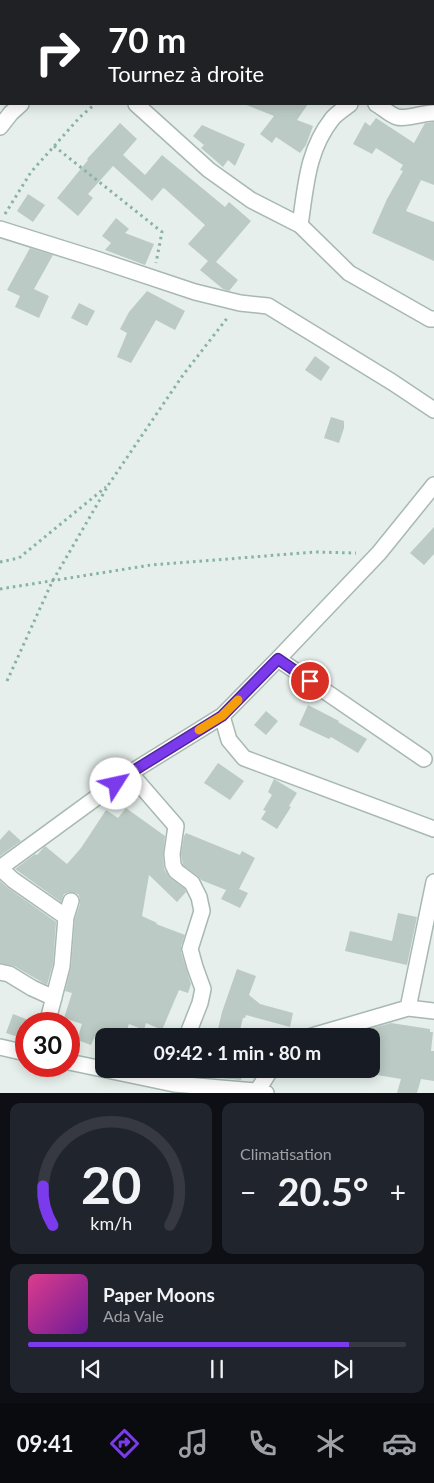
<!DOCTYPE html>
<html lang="fr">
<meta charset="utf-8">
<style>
:root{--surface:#171b24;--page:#20242c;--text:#f1f3f6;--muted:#9ea1a6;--line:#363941;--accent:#7c3aed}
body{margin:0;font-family:Lato,sans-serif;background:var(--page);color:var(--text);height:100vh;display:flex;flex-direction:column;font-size:19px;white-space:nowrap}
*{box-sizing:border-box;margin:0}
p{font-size:16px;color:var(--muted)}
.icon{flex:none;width:28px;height:28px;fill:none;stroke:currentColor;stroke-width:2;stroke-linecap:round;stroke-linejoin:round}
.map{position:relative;height:1093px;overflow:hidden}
.sheet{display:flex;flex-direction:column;gap:10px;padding:10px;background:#0d0f14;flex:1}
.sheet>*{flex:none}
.banner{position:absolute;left:0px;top:0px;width:435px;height:105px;box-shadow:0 2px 12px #0003;background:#202124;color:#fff;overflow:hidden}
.speed{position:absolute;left:15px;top:1012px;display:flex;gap:10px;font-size:25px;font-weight:700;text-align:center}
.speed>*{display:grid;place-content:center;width:65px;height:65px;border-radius:50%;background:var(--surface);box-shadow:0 2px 12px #0003;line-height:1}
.speed .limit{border:8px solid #d22;background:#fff;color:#111}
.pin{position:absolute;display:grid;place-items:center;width:42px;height:42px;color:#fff;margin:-21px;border:2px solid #fff;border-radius:50%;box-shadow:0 1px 5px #0007}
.me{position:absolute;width:55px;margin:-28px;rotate:55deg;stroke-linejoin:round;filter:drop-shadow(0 0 4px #0008)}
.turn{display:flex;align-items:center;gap:18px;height:105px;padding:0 25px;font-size:22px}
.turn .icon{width:65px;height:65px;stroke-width:2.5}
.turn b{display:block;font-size:35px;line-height:42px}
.big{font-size:38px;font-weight:700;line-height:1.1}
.sheet .widget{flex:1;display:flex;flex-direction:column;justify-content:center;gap:8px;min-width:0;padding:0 18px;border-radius:10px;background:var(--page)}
.sheet .dial{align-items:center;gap:0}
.dial svg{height:130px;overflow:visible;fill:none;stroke:var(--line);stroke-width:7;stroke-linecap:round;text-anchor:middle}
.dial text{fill:var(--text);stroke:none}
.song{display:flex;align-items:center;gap:15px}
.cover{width:60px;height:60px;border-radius:8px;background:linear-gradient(135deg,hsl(330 70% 55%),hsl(280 70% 35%))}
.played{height:5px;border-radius:2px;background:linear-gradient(90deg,var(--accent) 85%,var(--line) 85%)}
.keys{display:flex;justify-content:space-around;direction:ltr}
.heat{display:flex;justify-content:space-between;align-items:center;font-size:28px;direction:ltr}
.sheet .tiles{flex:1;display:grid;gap:10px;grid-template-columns:1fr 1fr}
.widget:last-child{grid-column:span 2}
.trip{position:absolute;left:95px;top:1028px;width:285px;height:50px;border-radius:10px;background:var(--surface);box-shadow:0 2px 12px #0003;font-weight:700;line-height:50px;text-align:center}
.tabs{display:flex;height:80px;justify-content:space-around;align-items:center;background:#090b0e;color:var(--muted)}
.tabs .icon{width:35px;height:35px}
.tabs .on{color:var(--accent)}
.tabs b{font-size:22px;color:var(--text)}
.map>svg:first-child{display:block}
.building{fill:#bbcac4}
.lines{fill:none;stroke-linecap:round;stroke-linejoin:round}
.street-casing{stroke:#a8b8b2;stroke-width:18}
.path{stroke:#86b3a5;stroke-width:3;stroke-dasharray:2.5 4;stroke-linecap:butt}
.street{stroke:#fff;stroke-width:15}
.route-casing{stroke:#51269a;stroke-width:12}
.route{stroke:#7c3aed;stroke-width:9}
.slow{stroke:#f59e0b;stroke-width:9}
</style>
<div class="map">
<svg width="434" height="1093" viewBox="0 0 434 1093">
<rect width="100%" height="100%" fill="#e6efeb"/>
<path class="building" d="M 244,104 L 308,104 L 297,120 L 313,126 L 306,145 L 300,153 L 276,137 L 272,143 L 260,134 L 274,116 Z
M 376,118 L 414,143 L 425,123 L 434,122 L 434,185 L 421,180 L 406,211 L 434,222 L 434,261 L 372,233 L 387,199 L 403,171 L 400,170 L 403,165 L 376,148 L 372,154 L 353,144 L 365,122 L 370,126 Z
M 120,123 L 137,139 L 123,155 L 145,175 L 162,155 L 225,207 L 229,202 L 251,221 L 216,262 L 238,280 L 229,291 L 223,289 L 200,270 L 208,261 L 188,244 L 205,225 L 165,189 L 163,188 L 152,201 L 113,166 L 88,194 L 93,198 L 78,216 L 57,198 L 88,160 L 87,159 Z
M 202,125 L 245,144 L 235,166 L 228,160 L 223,167 L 201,148 L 204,145 L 193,136 Z
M 28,194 L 45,205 L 33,222 L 17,211 Z
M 116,218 L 129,229 L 125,233 L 154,244 L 145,265 L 105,250 L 111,243 L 102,236 Z
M 30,248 L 53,255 L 34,289 L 49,296 L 39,318 L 15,307 L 20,296 L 7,290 Z
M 147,291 L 185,311 L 175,330 L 156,320 L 131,363 L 117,357 L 127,333 L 120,329 L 129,312 Z
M 79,303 L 95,311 L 87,326 L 71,318 Z
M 315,356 L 330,367 L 321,381 L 305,370 Z
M 331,417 L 344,421 L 344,428 L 339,443 L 324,438 Z
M 434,527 L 434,554 L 424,565 L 410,553 Z
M 308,705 L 339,721 L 338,722 L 367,739 L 358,753 L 331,737 L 329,739 L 299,725 Z
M 266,711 L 278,721 L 266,735 L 254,725 Z
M 218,763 L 244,781 L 230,800 L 204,783 Z
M 274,779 L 297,793 L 289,806 L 291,807 L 277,829 L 261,819 L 266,811 L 263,810 L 272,795 L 268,792 Z
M 126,808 L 165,836 L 163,855 L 164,869 L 170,878 L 185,889 L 186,892 L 177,902 L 149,875 L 142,916 L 157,923 L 156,924 L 185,935 L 181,946 L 181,952 L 191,984 L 188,993 L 179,990 L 162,1030 L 146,1023 L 144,1030 L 129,1024 L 125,1036 L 95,1036 L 91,1045 L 77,1040 L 82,1024 L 64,1018 L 72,993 L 65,991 L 71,967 L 75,919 L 80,904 L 80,898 L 78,894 L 69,892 L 64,894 L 61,902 L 15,869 L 35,854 L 37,855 L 45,846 L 67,864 L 81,848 L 106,810 L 118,818 Z
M 9,830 L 21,841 L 0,856 L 0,840 Z
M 186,833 L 240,855 L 242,851 L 255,858 L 239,889 L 248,893 L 240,908 L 221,899 L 226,890 L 201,880 L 198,876 L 183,865 L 181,854 L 184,836 Z
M 0,881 L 8,888 L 56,922 L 53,964 L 47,985 L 14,966 L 0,963 Z
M 398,913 L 417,917 L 407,965 L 345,951 L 350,931 L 392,941 Z
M 237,969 L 256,976 L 249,995 L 260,1004 L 293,1013 L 290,1027 L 246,1015 L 245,1018 L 243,1018 L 239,1034 L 218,1029 L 222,1012 Z
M 13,1014 L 31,1021 L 30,1024 L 26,1024 L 26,1033 L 24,1039 L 6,1033 Z
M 391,1023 L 430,1029 L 430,1032 L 433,1032 L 431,1051 L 434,1051 L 434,1081 L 421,1079 L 417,1093 L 397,1093 L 401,1079 L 371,1074 L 371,1040 L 375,1041 L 373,1028 Z
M 192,1069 L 233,1069 L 243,1071 L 241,1080 L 191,1075 Z"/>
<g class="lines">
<defs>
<path id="street" d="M 75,0 L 75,1
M 39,1 L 40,0
M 423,1 L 423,0
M 0,37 L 1,36
M 136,104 L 209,170 L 251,200 L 300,225 L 349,273 L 430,319 L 434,319
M 376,104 C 382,107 390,115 397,117 C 408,120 423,112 434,113
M 0,127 L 11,113 L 21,104
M 300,225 C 306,186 307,151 332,119 C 337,113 344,109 350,104
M 0,229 L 99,260 L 195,292 L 240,303 L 268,306 L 392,382 L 434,410
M 278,659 L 424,759
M 222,716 L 229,740 L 244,758 L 434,829
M 130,773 L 176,826 L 172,854 L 173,865 L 176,871 L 192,883 L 199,897 L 202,911 L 190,949 L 195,967 L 203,989 L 200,1003 L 187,1036
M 0,868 L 130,773 L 222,716 L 278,659 L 379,553 L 434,485
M 0,868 L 13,880 L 66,917
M 0,972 L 9,974 L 32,988 L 54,998
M 408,1008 L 434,882
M 47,1024 L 62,966 L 66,917 L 71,901
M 312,1036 L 408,1008 L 434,1011
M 0,1047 L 26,1053
M 69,1062 L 174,1084 L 257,1091 L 266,1093
M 174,1084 L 178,1069
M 256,1093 L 271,1069"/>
</defs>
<use href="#street" class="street-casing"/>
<path class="path" d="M 54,146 L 162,232 L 156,263
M 5,214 L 31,172 L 80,117 L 95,104
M 0,562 L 19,558 L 106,487
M 0,589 L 151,565 L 316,552 L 356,553
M 7,681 L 52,582 L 109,484 L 183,375 L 228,317"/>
<use href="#street" class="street"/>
</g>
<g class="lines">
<defs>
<path id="route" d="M 116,784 L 130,773 L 222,716 L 278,659 L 310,681"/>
</defs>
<use href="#route" class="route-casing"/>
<use href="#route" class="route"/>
<path class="slow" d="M 199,730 L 222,716 L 238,700"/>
</g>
</svg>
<div class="speed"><div class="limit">30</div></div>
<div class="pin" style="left:310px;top:681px;background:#d93025"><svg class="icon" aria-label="arrive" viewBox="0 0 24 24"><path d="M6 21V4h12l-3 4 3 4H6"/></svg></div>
<svg class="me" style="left:116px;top:784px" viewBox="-20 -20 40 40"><circle r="19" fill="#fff"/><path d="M0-13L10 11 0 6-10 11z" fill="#7c3aed"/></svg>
<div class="trip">09:42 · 1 min · 80 m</div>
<div class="banner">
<div class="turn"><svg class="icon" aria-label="right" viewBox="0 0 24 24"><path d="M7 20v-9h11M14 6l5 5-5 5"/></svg><div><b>70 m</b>Tournez à droite</div></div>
</div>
</div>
<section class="sheet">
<div class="tiles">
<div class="widget dial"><svg viewBox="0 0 100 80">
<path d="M14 69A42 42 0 1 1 86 69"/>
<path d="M14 69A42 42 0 0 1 8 45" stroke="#7c3aed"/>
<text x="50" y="56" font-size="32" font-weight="700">20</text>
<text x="50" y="72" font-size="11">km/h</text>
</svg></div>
<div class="widget"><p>Climatisation</p>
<div class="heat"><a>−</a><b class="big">20.5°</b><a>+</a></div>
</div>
<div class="widget">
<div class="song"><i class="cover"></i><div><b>Paper Moons</b><p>Ada Vale</p></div></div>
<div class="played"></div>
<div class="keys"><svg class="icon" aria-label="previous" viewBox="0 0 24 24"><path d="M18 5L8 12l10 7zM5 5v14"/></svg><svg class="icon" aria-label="pause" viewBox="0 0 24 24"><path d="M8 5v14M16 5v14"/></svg><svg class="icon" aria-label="next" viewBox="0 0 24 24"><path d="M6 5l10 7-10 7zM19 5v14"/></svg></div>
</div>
</div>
</section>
<nav class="tabs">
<b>09:41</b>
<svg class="icon on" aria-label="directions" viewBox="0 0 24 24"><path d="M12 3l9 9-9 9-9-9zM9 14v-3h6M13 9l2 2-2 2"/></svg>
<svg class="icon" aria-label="music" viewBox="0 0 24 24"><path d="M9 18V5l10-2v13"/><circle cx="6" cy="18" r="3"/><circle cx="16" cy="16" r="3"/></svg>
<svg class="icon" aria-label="phone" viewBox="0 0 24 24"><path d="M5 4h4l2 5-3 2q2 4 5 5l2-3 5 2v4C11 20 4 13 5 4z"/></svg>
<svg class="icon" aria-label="climate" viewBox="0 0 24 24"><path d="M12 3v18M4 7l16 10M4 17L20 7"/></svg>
<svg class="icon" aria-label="car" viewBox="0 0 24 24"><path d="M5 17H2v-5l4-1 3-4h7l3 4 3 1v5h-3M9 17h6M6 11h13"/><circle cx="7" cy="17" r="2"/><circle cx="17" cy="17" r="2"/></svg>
</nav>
